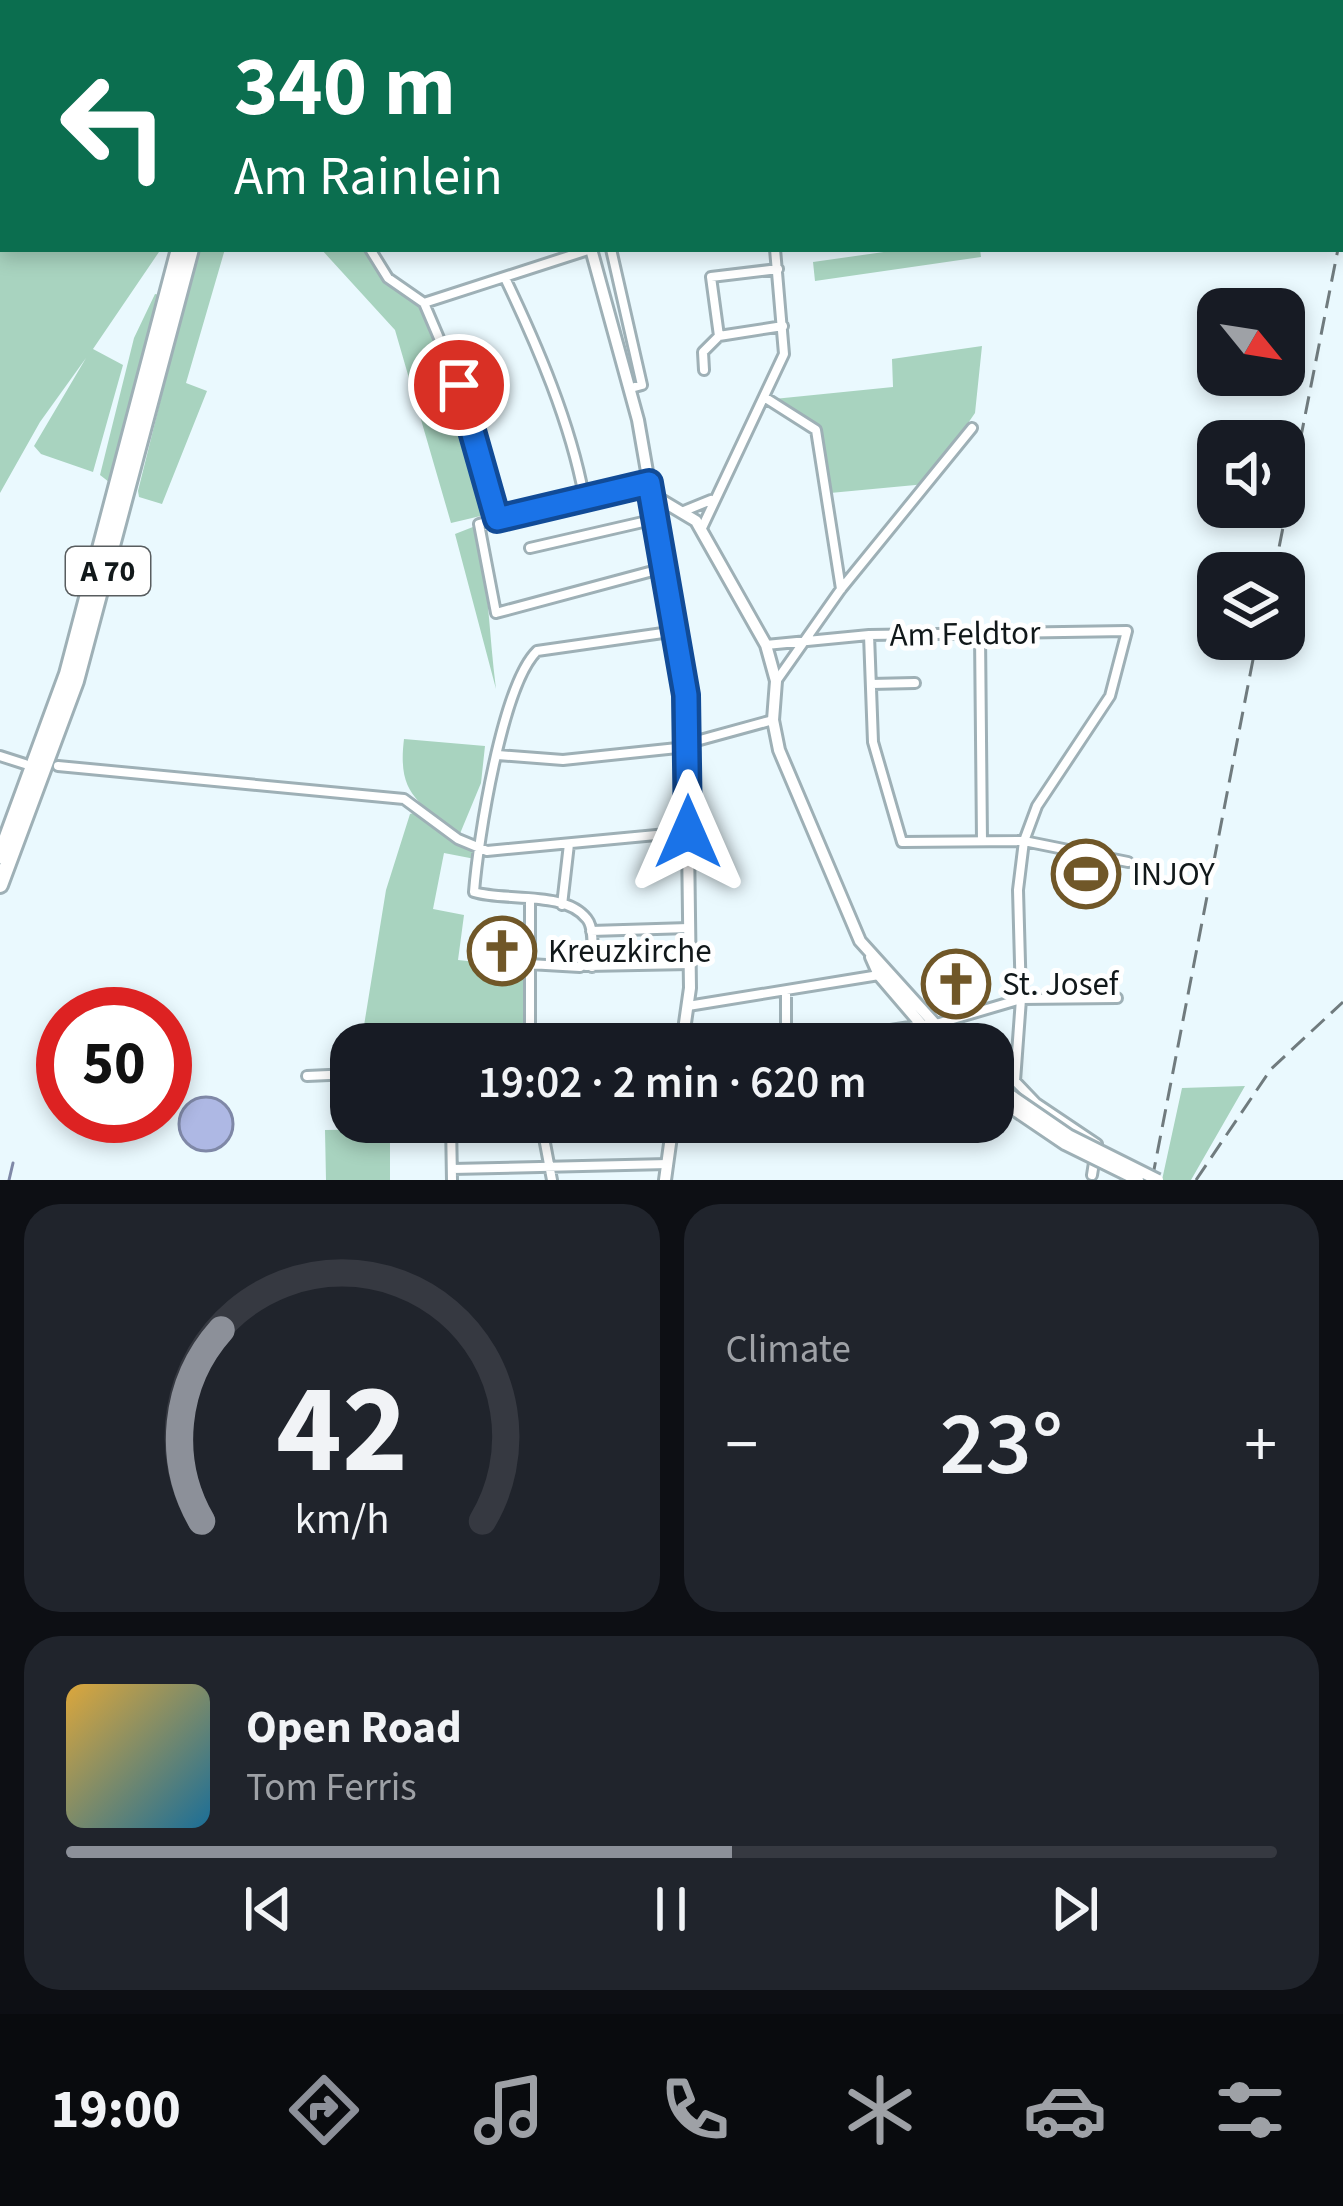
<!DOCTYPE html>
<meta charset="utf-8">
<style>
:root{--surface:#171b24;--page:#20242c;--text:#f1f3f6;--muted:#9ea1a6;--line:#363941;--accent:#8c9099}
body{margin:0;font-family:"Source Sans 3",sans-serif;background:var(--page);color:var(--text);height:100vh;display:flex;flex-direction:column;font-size:45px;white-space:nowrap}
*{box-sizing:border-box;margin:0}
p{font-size:39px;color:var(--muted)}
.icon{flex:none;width:66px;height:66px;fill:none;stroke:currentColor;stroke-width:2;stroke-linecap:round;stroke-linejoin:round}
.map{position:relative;height:1180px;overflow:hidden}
.drawer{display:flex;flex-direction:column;gap:24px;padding:24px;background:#0d0f14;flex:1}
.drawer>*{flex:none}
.hud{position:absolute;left:0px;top:0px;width:1344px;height:252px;box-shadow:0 6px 18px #0003;background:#0b6e4f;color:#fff;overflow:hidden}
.needle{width:78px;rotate:120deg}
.controls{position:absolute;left:1197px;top:288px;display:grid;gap:24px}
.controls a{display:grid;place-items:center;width:108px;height:108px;border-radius:24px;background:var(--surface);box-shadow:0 6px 18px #0003;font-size:60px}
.speed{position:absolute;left:36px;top:987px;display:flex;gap:24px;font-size:60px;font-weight:700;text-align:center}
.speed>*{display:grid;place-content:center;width:156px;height:156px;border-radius:50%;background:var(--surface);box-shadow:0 6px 18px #0003;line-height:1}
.speed .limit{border:18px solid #d22;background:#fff;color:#111}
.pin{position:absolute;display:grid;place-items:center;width:102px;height:102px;color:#fff;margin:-51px;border:6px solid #fff;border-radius:50%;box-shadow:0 3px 12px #0007}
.me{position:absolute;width:132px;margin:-66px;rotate:0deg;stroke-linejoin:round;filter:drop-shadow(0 0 9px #0008)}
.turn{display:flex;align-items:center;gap:42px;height:252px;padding:0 36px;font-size:54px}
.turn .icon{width:156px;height:156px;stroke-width:2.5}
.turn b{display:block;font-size:84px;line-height:102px}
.big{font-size:90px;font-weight:600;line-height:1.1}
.drawer .tile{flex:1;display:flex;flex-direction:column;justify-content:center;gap:18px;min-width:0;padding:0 42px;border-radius:36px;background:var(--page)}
.drawer .dial{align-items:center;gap:0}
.dial svg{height:312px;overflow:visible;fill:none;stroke:var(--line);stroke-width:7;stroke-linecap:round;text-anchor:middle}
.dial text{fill:var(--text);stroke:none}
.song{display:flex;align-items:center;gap:36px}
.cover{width:144px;height:144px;border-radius:18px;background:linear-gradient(135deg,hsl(40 70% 55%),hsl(200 70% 35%))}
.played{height:12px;border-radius:6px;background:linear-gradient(90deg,var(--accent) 55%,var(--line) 55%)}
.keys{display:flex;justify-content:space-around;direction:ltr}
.heat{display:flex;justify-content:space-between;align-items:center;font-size:66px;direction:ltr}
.drawer .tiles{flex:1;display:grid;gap:24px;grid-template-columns:1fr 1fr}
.tile:last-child{grid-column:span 2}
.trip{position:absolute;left:330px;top:1023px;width:684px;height:120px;border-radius:36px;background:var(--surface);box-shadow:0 6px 18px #0003;font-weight:600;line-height:120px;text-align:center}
.tab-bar{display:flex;height:192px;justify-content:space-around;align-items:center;background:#090b0e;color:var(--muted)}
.tab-bar .icon{width:84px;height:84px}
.tab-bar .current{color:var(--accent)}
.tab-bar b{font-size:54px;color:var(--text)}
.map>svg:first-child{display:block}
.green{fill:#a8d3bf}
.water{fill:#aeb8e4;stroke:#7f88a7;stroke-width:3}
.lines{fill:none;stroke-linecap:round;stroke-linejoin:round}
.stream{stroke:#7f88a7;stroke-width:3}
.minor-casing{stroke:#9eb0b6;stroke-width:14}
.secondary-casing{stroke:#9eb0b6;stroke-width:16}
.motorway-casing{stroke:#9eb0b6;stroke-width:20}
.minor{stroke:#fff;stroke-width:8}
.secondary{stroke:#fff;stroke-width:10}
.motorway{stroke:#fff;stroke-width:14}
.rail{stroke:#707b7e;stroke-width:3;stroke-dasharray:18 9;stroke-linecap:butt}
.secondary-bridge-casing{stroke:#9eb0b6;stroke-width:16;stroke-linecap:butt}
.secondary-bridge{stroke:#fff;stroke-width:10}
.route-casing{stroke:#114b97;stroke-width:30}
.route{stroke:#1a73e8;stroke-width:21}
.labels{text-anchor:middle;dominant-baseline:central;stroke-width:10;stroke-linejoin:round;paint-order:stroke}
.shield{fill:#fff;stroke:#585d5f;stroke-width:3}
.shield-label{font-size:30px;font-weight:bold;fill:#11181a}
.street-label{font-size:33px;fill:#11181a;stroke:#fff}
.poi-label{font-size:33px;fill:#11181a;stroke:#fff;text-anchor:start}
</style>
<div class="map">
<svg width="1343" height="1180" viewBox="0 0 1343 1180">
<rect width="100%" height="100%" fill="#eaf9fe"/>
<path class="green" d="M 0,0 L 245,0 L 3,3 L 3,249 L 161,249 L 93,349 L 123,365 L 93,472 L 41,454 L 34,446 L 86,358 L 40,422 L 0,493 Z
M 198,249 L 225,249 L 186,383 L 207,391 L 162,504 L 139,497 L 138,491 Z
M 321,249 L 370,249 C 380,272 397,278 412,296 C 454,348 476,450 489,514 L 451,523 L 395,330 Z
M 905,249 L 980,249 L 981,257 L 815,281 L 813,262 Z
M 155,294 L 160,295 L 109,482 L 100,475 L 134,338 Z
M 982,346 L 975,413 L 926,484 L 830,493 L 817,427 L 774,399 L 893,387 L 892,359 Z
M 478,525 C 488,582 489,633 496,689 L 455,534 Z
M 404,739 L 485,746 L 481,783 L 459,836 C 419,801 397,796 404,739 Z
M 417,812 L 476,853 L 475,859 L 444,853 L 433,909 L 464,915 L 458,960 L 524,967 L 528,1044 L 361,1044 L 386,890 L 410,814 Z
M 1245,1086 L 1191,1180 L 1162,1180 L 1182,1088 Z
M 390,1129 L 390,1180 L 326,1180 L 325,1130 Z"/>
<path class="water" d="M179 1124a27 27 0 1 1 54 0a27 27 0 1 1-54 0Z"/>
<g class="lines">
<path class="stream" d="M 9,1180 L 13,1163"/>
<defs>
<path id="minor" d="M 171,0 L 173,3
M 496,0 L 497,3
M 593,0 L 593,3
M 370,249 L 388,278 L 424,303
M 611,249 L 642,385 L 631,388
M 778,269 L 711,277 L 719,336 L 783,326
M 505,278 C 538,347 570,422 584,496
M 424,303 L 459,385 L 497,519 L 479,524 L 496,613 L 664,568
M 424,303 L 591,249
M 704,370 L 703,352 L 719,336
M 764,397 L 816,430 L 841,589
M 684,511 L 711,500
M 497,519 L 649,483
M 701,530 L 784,354 L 775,249
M 530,548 L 656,519
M 980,634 L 982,841
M 869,635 L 873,742 L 902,842 L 1024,841 L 1128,862
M 766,645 L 869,635 L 1127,631 L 1110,696 L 1037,806 L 1024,841 L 1018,890 L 1021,999 L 1015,1081 L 1036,1103 L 1097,1144 L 1092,1175
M 777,680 L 841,589 L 972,428
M 871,684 L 915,683
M 689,743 L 773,720
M 498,755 L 563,760 L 687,747
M 0,756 L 25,764
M 58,766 L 404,799 L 458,839 L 487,851 L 688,832
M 562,905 L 569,844
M 591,931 L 689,928
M 529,964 L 580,967
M 586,966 L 690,964
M 592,967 C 592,953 595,929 587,919 C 565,890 505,902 474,892 C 478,840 502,685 537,651 L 677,631
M 688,1006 L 879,975
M 936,1024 L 1021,999 L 1117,998
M 786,1040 L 786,991
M 530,1044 L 530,900
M 307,1076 L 351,1074
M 451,1122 L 452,1180
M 541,1122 L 552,1180
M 452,1169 L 668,1164"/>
<path id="secondary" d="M 473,0 L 474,3
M 486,0 L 487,3
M 591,249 L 638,420 L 686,695 L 690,988 L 682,1044
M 651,494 L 696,521 L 766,645 L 776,681 L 773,720 L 779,750 L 860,941 L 953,1044
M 871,957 L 879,975 L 938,1044
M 682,1043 L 852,1037 L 936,1024
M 871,1044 L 934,1039
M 665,1180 L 673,1122"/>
<path id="motorway" d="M 257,3 L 258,0
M 269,3 L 270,0
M 0,856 L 67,674 L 179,249
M 0,885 L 76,681 L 191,249"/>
</defs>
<use href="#minor" class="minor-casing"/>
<use href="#secondary" class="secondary-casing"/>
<use href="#motorway" class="motorway-casing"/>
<use href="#minor" class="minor"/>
<use href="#secondary" class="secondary"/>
<use href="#motorway" class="motorway"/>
<path class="rail" d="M 1341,211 L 1343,200
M 1274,573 L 1338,249
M 1152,1180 L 1257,639
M 1196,1180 L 1271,1069 L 1343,1002"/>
<defs>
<path id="secondary-bridge" d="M 1000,1088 L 1070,1136 L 1158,1180
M 994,1096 L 1065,1144 L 1138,1180"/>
</defs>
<use href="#secondary-bridge" class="secondary-bridge-casing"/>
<use href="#secondary-bridge" class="secondary-bridge"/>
</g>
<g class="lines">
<defs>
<path id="route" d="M 459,385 L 497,519 L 649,483 L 686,695 L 688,832"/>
</defs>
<use href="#route" class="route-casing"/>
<use href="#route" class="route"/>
</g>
<defs>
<symbol id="stadium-ring" viewBox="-11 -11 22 22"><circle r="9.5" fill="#fff" stroke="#705728" stroke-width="1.5"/><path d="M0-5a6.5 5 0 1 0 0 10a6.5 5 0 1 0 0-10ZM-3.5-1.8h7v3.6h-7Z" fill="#705728"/></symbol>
<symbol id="church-ring" viewBox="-11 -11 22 22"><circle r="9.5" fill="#fff" stroke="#705728" stroke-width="1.5"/><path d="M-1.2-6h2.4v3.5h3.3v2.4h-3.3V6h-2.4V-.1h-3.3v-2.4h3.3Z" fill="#705728"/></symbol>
</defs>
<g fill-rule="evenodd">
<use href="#stadium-ring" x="1048" y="836" width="76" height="76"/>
<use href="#church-ring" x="464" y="913" width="76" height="76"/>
<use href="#church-ring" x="918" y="946" width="76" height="76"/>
</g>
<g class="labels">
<rect class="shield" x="66" y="547" width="84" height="48" rx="9"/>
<g class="shield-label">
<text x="108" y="571">A 70</text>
</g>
<g class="street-label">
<text transform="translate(965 634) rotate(-1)">Am Feldtor</text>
</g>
<g class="poi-label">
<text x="1132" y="874">INJOY</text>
<text x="548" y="951">Kreuzkirche</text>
<text x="1002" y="984">St. Josef</text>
</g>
</g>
</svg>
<div class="controls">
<a><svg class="needle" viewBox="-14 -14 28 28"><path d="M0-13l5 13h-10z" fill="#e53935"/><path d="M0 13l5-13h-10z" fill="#9ea1a6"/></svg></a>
<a><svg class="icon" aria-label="sound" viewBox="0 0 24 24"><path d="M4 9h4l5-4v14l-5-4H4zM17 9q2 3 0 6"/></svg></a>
<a><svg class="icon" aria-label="layers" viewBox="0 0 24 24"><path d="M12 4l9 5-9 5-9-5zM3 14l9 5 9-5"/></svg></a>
</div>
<div class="speed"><div class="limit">50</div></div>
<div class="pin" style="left:459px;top:385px;background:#d93025"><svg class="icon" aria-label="arrive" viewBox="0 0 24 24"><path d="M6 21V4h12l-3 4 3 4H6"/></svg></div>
<svg class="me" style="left:688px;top:832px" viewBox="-20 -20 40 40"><path d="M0-17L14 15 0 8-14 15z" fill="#1a73e8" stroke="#fff" stroke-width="4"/></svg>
<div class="trip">19:02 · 2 min · 620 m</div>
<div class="hud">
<div class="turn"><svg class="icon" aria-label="left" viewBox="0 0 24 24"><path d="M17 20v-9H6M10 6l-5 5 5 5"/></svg><div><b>340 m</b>Am Rainlein</div></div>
</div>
</div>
<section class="drawer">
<div class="tiles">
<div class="tile dial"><svg viewBox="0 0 100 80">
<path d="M14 69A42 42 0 1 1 86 69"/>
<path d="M14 69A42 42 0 0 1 19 20" stroke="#8c9099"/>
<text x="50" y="56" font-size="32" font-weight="700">42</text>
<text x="50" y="72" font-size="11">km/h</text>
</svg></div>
<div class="tile"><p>Climate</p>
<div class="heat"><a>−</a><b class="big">23°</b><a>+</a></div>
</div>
<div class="tile">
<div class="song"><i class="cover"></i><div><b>Open Road</b><p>Tom Ferris</p></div></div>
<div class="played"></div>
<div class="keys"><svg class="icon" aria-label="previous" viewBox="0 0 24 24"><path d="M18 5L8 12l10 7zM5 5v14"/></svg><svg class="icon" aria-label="pause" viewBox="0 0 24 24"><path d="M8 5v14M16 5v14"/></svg><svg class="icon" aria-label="next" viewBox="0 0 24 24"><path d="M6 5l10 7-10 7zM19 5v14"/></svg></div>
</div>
</div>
</section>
<nav class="tab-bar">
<b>19:00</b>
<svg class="icon current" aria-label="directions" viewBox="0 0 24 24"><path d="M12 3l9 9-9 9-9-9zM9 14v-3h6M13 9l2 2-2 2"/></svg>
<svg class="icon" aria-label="music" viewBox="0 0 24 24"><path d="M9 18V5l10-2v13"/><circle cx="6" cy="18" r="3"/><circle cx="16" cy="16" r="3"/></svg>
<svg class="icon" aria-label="phone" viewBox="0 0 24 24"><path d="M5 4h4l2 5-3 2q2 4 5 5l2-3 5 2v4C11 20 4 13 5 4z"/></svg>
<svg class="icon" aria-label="climate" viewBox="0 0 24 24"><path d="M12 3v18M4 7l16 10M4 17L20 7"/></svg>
<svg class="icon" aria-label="car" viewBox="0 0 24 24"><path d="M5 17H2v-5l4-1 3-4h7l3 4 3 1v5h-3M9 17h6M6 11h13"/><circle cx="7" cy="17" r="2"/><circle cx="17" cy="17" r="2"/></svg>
<svg class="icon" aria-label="filters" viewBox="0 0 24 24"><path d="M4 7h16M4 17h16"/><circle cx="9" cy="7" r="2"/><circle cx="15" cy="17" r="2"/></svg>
</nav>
